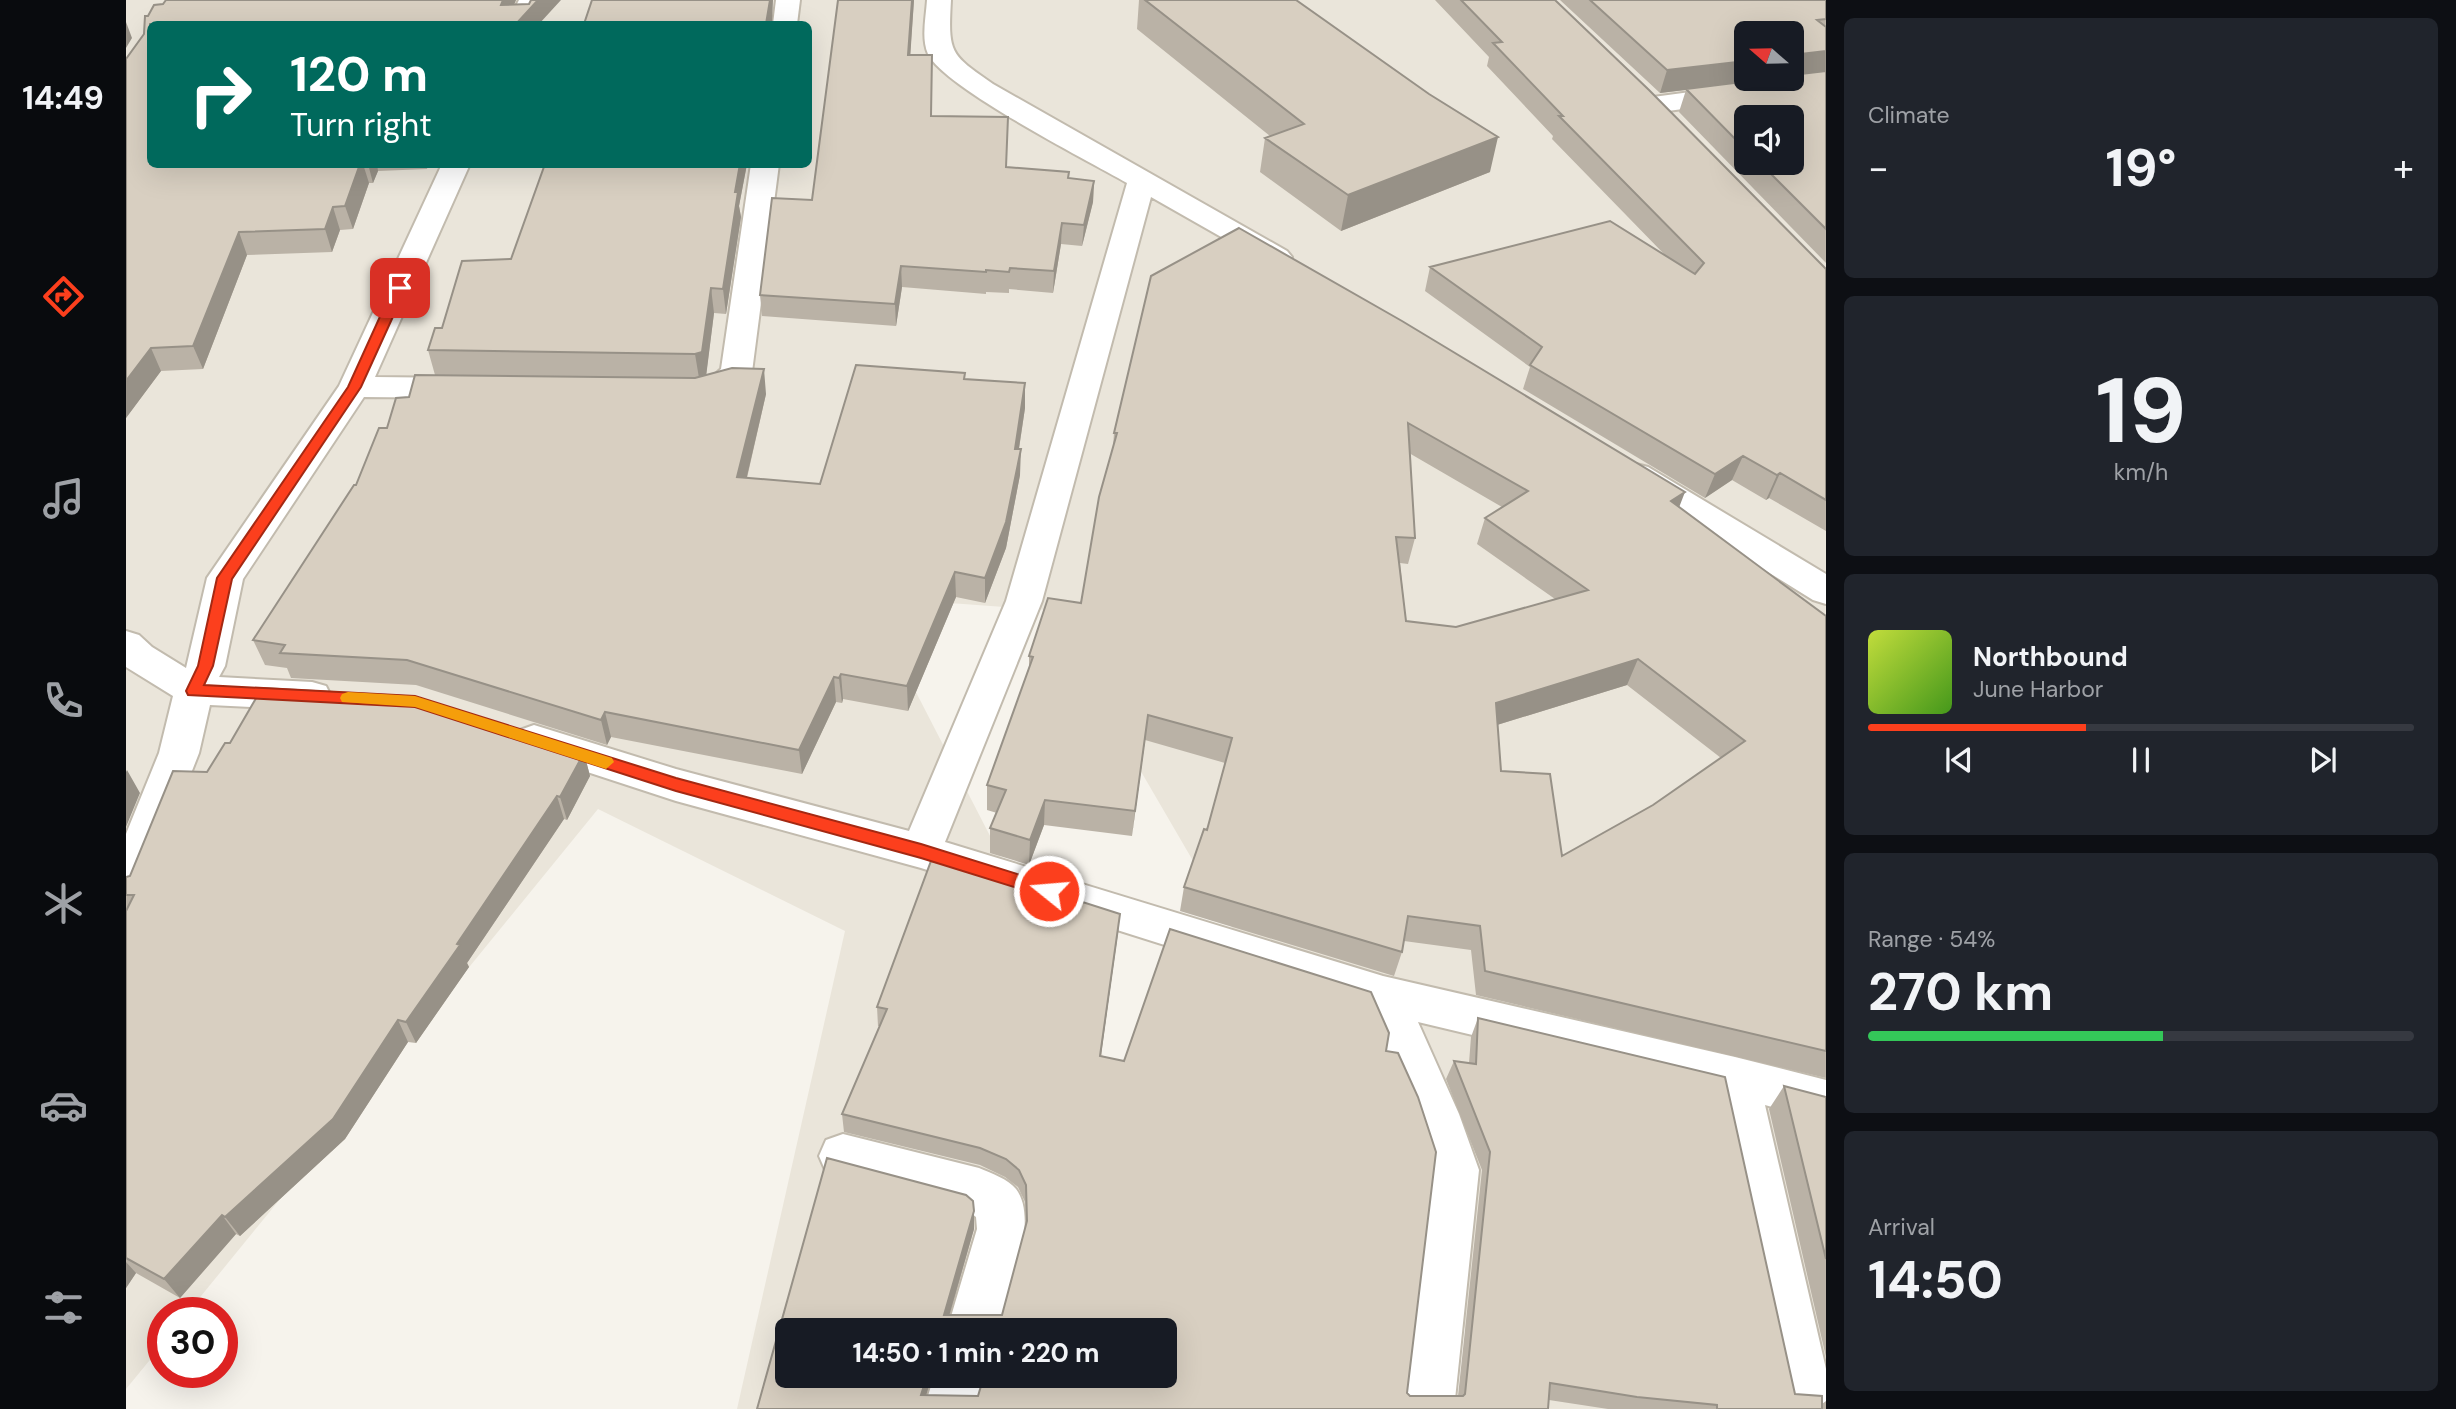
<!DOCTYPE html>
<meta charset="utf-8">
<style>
:root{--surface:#171b24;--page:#20242c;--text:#f1f3f6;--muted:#9ea1a6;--line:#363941;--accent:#fc3f1d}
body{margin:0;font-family:"DM Sans",sans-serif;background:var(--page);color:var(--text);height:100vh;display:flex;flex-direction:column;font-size:26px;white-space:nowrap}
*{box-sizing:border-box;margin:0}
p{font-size:23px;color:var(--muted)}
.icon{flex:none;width:38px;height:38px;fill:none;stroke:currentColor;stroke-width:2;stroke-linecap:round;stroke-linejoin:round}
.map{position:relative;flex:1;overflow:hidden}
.details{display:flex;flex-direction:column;gap:18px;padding:18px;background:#0d0f14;width:630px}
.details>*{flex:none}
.hud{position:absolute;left:21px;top:21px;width:665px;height:147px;border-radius:10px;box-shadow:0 7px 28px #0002;background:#00695c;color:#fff;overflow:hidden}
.needle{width:46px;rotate:290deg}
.buttons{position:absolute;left:1608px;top:21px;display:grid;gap:14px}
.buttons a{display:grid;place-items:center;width:70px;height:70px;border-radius:10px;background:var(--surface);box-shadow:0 7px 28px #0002;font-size:35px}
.speed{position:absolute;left:21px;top:1297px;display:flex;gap:14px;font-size:35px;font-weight:700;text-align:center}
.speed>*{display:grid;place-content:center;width:91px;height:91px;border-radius:50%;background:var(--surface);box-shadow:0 7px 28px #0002;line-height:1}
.speed .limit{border:10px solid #d22;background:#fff;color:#111}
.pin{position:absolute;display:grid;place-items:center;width:60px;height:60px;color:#fff;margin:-30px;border-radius:14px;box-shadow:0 4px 10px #0006}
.me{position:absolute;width:77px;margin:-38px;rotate:287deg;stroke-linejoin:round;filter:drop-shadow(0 0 5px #0008)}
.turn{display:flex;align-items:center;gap:24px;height:147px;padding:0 28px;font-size:32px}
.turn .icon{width:91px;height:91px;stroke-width:2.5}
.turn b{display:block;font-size:49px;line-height:60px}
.big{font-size:52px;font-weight:700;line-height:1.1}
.details .widget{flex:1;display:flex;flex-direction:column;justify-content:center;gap:10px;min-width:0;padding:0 24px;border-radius:10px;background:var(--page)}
.details .dial{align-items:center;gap:0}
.dial b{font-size:91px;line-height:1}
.song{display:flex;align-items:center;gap:21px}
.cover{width:84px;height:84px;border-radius:10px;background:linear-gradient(135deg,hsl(70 70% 55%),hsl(100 70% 35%))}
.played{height:7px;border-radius:4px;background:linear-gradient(90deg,var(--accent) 40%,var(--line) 40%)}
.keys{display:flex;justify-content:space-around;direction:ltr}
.heat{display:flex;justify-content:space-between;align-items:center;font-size:38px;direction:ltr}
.charge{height:10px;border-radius:5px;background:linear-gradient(90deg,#34c759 54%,var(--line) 0)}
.trip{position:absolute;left:649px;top:1318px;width:402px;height:70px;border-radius:10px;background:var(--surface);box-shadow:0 7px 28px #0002;font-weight:700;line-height:70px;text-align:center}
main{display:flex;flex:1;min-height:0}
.tab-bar{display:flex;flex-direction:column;width:126px;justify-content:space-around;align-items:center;background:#090b0e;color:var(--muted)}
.tab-bar .icon{width:49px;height:49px}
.tab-bar .active{color:var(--accent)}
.tab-bar b{font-size:32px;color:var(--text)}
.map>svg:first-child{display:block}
.residential{fill:#eae5da;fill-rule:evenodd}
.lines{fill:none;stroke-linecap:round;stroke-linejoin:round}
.minor-casing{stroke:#c2bbae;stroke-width:4}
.minor{fill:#fff;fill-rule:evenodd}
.wall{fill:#bab2a6;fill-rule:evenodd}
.shaded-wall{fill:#979187}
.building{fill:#d8cfc1;stroke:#979187;stroke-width:2;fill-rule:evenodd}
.route{fill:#fc3f1d;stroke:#a42913;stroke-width:2}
.slow{fill:#f59e0b}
</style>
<main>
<nav class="tab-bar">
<b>14:49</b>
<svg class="icon active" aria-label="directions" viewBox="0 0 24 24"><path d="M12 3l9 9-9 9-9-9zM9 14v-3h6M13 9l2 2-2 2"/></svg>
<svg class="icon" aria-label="music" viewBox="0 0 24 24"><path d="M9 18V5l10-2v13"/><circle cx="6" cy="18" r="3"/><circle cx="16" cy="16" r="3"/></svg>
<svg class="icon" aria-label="phone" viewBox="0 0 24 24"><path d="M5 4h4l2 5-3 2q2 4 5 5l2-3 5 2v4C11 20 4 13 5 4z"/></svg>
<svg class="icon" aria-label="climate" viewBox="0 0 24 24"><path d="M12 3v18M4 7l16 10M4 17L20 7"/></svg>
<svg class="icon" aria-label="car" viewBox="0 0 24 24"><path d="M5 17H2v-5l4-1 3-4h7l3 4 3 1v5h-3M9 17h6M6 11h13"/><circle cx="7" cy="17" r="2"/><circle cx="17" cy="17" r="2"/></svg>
<svg class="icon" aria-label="filters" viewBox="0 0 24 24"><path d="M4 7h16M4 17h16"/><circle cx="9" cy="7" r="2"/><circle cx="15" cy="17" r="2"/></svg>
</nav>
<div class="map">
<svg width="1700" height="1409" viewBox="0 0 1700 1409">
<rect width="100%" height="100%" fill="#f6f3ec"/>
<path class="residential" d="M 0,0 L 1644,0 L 1700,50 L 1700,1409 L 1386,1409 L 921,610 L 741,597 L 1159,1409 L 611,1409 L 719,931 L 472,809 L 62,1312 L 37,1312 L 37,1344 L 0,1389 ZM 24,24 L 682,24 L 682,164 L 24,164 ZM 1620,33 L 1666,33 L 1666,79 L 1620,79 ZM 1620,117 L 1666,117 L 1666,163 L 1620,163 ZM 662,1330 L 1040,1330 L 1040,1376 L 662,1376 Z"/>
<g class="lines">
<defs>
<path id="minor" d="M 393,0 L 417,0 L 405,24 L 381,24 Z
M 650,0 L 674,0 L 671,24 L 647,24 Z
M 801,0 L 825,0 C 822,54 824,54 867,84 L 1161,251 L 1166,257 L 1161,263 L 1151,266 L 1141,263 L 1025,197 L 916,601 L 819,842 L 1257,976 L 1609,1057 L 1700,1080 L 1700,1122 L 1639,1105 L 1700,1369 L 1700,1409 L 1657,1409 L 1589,1093 L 1292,1022 L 1333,1114 L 1353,1170 L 1328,1409 L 1276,1409 L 1305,1170 L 1287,1114 L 1241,1009 L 795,868 L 550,801 L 394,750 L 388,740 L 394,730 L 408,725 L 550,769 L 783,831 L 880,601 L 1001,183 C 961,160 819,88 802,54 C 795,38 800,17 801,0 Z
M 1700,74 L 1700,90 L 1527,113 L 1518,111 L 1514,105 L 1518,99 L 1527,97 Z
M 316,164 L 344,164 L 249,377 L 337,378 L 348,381 L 353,388 L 348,395 L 337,398 L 238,397 L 117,579 L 99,666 L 93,677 L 186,682 L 200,686 L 205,696 L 200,706 L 186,710 L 84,705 L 73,753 L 21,885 L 15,897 L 0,902 L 0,834 L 33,753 L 47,696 L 0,667 L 0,631 L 13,635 L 26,647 L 60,668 L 81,578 L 213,386 Z
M 625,164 L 653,164 L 626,372 C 611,394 583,404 557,397 L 552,390 L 557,383 L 586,377 L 595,369 Z
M 1510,464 L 1522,467 L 1700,574 L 1700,604 L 1687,600 L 1498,483 L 1493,475 L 1498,467 Z
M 717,1134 L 853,1168 C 865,1173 882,1179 890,1189 C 914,1220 882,1296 873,1330 L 821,1330 L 851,1229 L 850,1217 L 841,1210 L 700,1172 L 693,1156 L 700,1140 Z
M 808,1376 L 860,1376 L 850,1409 L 798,1409 Z"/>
</defs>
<use href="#minor" class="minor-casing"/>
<use href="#minor" class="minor"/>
</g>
<path class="wall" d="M 390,0 L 388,4 L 403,4 L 412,0 L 24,164 L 302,164 L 301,169 L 252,171 L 247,183 L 243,183 L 227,229 L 214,230 L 206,252 L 121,255 L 77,369 L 35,371 L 0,418 L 0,59 Z
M 712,0 L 788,0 L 784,55 L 806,55 L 806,116 L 881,168 L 943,178 L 968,181 L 967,202 L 956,246 L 935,244 L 927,293 L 883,289 L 883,293 L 860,292 L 860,294 L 776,287 L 770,326 L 636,316 L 634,295 L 686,200 Z
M 1013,0 L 1170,0 L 1364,172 L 1215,231 L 1134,172 L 1139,138 L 1144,136 L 1011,29 Z
M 1309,0 L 1429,0 L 1700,269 L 1700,531 L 1643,498 L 1640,500 L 1606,480 L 1579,498 L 1397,389 L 1404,367 L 1299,291 L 1304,267 L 1538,254 L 1426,139 L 1427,136 L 1361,66 L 1363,57 Z
M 1434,0 L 1700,0 L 1700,263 L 1553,112 L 1560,90 L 1534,93 ZM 1620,117 L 1666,163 L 1620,163 Z
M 419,164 L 621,164 L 613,206 L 615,217 L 600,314 L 588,313 L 580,375 L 640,394 L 621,478 L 694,484 L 839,379 L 899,408 L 893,449 L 894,475 L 880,548 L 859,603 L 830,597 L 782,711 L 717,699 L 716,703 L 710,702 L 676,774 L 485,737 L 481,745 L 290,685 L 165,678 L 161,668 L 139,665 L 127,640 L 230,485 L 261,428 L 283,397 L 309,375 L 302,350 L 316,328 L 385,259 Z
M 1025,276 L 1553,507 L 1700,616 L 1700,1078 L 1350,995 L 1345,950 L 1278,941 L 1276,952 L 1268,976 L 1054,911 L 1058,887 L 1081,830 L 1099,763 L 1019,740 L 1006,836 L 918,825 L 903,865 L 864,853 L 864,828 L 871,813 L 861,810 L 861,785 L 903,669 L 903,656 L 955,603 L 987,447 L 988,433 ZM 1283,453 L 1376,507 L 1359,518 L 1351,544 L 1429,599 L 1330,627 L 1280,621 L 1274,563 L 1282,564 L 1289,538 ZM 1501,685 L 1595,758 L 1527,805 L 1436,856 L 1375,771 L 1371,725 Z
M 458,753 L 464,776 L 441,820 L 438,819 L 341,963 L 343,967 L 290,1043 L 282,1042 L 219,1139 L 114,1236 L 110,1234 L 54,1298 L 10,1273 L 0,1288 L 0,877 L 4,876 L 81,772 Z
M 805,861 L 849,871 L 850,868 L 994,914 L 975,1056 L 998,1061 L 1044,929 L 1245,992 L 1263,1033 L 1260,1051 L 1272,1053 L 1292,1097 L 1310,1152 L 1281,1393 L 1284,1396 L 1332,1396 L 1356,1170 L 1320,1079 L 1328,1061 L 1343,1063 L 1345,1037 L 1352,1018 L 1599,1077 L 1669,1394 L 1696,1396 L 1696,1404 L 1700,1401 L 1700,1409 L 1482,1409 L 1423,1400 L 1422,1409 L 631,1409 L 701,1158 L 840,1195 L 847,1201 L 848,1229 L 824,1315 L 876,1315 L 900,1226 L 899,1202 L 892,1187 L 879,1177 L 854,1165 L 718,1132 L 716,1114 L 754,1026 L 752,1026 L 751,1007 ZM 662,1330 L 1040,1330 L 1040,1376 L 858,1376 L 852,1396 L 800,1395 L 806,1376 L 662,1376 Z
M 1658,1086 L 1700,1097 L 1700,1357 L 1643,1109 Z"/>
<path class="shaded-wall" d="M 377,0 L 390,0 L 380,24 L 375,5 Z
M 412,0 L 435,0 L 413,24 L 390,24 Z
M 644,0 L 647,0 L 646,24 L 640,24 Z
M 786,0 L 788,0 L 783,75 L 782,55 Z
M 0,22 L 6,38 L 0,48 Z
M 1700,51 L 1700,72 L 1666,77 L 1666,55 Z
M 1620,61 L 1620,79 L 1649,79 L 1534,93 L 1541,70 Z
M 1372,137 L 1364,172 L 1215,231 L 1222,195 Z
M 234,164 L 237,164 L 243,183 L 227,229 L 219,206 Z
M 242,164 L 251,164 L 252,171 L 247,183 Z
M 614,164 L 621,164 L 613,206 L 615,217 L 600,314 L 597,289 L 609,192 Z
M 968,181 L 967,202 L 956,246 L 958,225 Z
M 207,207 L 214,230 L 206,252 L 199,229 Z
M 936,223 L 935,244 L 927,293 L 928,271 Z
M 113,232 L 121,255 L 77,369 L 67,346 Z
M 775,266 L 776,287 L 770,326 L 769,304 Z
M 585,288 L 588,313 L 580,377 L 573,378 L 569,354 Z
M 25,348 L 35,371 L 0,418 L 0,381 Z
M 638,369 L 640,394 L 615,502 L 611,477 Z
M 899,383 L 899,408 L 889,474 L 889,449 Z
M 895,449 L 894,475 L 880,548 L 859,603 L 859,578 Z
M 1617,456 L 1606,480 L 1579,498 L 1589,474 Z
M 1654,473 L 1643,498 L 1640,500 L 1651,475 Z
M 1559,492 L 1549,518 L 1545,501 Z
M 829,572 L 830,597 L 782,711 L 781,686 Z
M 1512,659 L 1501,685 L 1361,728 L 1370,703 Z
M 715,674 L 717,699 L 716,703 L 713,678 Z
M 708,677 L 710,702 L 676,774 L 673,750 Z
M 479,712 L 485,737 L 481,745 L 475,720 Z
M 1022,715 L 1019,740 L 1006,836 L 1009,811 Z
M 458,753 L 464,776 L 441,820 L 434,797 Z
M 1,770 L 14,793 L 0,827 L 0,772 Z
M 431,796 L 438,819 L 341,963 L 343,967 L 290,1043 L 280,1022 L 331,944 Z
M 919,800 L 918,825 L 903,865 L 904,840 Z
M 994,914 L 992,933 L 972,1074 L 974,1056 Z
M 272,1020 L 282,1042 L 219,1139 L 114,1236 L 99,1217 Z
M 848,1211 L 848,1229 L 819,1330 L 818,1315 Z
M 96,1215 L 110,1234 L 54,1298 L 38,1279 Z
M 0,1262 L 10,1273 L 0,1288 Z
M 801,1376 L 806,1376 L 796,1409 L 795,1395 Z"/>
<path class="building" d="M 40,0 L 377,0 L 375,5 L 403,4 L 405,0 L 412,0 L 390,24 L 24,24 L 24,164 L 234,164 L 219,206 L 207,207 L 199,229 L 113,232 L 67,346 L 25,348 L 0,381 L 0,59 L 18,34 L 19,16 L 22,16 L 28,5 L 37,4 Z
M 466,0 L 644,0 L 640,24 L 458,24 Z
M 712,0 L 786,0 L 782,55 L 806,55 L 805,116 L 882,117 L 880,167 L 943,172 L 942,178 L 968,181 L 958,225 L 936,223 L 928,271 L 884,268 L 883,272 L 860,270 L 860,272 L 775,266 L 769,304 L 634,295 L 646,198 L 686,200 Z
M 1019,0 L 1170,0 L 1303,94 L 1372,137 L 1222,195 L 1139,138 L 1178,124 Z
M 1335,0 L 1429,0 L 1523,90 L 1700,269 L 1700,500 L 1654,473 L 1651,475 L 1617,456 L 1589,474 L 1404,365 L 1416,347 L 1304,267 L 1484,221 L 1569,274 L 1578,263 L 1433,116 L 1437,116 L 1367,43 L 1376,42 Z
M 1464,0 L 1700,0 L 1700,19 L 1691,20 L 1700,27 L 1700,51 L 1666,55 L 1666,33 L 1620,33 L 1620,61 L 1541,70 Z
M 1700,71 L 1700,229 L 1634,163 L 1666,163 L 1666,117 L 1620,117 L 1620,150 L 1560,89 L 1640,79 L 1666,79 L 1666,75 Z
M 419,164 L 614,164 L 609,192 L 612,192 L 597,289 L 585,288 L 576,352 L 569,354 L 302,350 L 309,328 L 316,328 L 336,261 L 385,259 Z
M 1113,228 L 1276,321 L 1559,492 L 1545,501 L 1700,616 L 1700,1051 L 1359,971 L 1354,926 L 1282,916 L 1276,952 L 1058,887 L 1078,829 L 1081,830 L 1106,738 L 1022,715 L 1009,811 L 919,800 L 904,840 L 864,828 L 880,790 L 861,785 L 907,657 L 903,656 L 922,598 L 955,603 L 973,497 L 991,433 L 988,433 L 1025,276 ZM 1282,423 L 1402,491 L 1359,518 L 1462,590 L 1330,627 L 1280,621 L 1270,537 L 1289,538 ZM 1512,659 L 1619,741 L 1527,805 L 1436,856 L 1424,774 L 1375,771 L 1370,703 Z
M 730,365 L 839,373 L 838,379 L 899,383 L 889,449 L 895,449 L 880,522 L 859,578 L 829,572 L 781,686 L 715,674 L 713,678 L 708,677 L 673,750 L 479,712 L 475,720 L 281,660 L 154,653 L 159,645 L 127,640 L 228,485 L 230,485 L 253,428 L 261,428 L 270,398 L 283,397 L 289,375 L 569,378 L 606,368 L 638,369 L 611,477 L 694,484 Z
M 136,688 L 279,696 L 458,753 L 434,797 L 431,796 L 331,944 L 334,945 L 280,1022 L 272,1020 L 207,1119 L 99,1217 L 96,1215 L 38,1279 L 0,1258 L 0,911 L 8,895 L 0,895 L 0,877 L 4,876 L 47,771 L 81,772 L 99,743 L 104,743 Z
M 805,861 L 849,871 L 850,868 L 994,914 L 974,1056 L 998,1061 L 1044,929 L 1245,992 L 1263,1033 L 1260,1051 L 1272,1053 L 1292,1097 L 1310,1152 L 1281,1393 L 1284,1396 L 1337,1396 L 1339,1394 L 1364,1152 L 1328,1061 L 1350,1064 L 1352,1018 L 1599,1077 L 1669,1394 L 1696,1396 L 1696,1409 L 1591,1409 L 1591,1405 L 1511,1397 L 1424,1383 L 1422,1409 L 631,1409 L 701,1158 L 840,1195 L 847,1201 L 848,1211 L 818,1315 L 876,1315 L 901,1221 L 900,1185 L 893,1170 L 880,1159 L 854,1148 L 716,1114 L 761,1009 L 751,1007 ZM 662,1330 L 1040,1330 L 1040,1376 L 858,1376 L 852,1396 L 795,1395 L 801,1376 L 662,1376 Z
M 1658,1086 L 1700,1097 L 1700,1259 Z"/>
<path class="route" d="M 274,284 L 280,288 L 235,387 L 106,579 L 87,666 L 78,685 L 289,696 L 550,778 L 795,844 L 923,884 L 930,886 L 932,891 L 930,896 L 923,898 L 795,858 L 550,791 L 289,707 L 62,695 L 60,691 L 72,666 L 91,578 L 222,387 L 267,288 Z"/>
<path class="slow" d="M 222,692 L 289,696 L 486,758 L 488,762 L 480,769 L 289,707 L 216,702 L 214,698 L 216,694 Z"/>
</svg>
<div class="buttons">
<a><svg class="needle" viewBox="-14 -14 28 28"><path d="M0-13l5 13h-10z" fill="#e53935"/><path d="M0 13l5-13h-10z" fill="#9ea1a6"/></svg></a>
<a><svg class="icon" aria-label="sound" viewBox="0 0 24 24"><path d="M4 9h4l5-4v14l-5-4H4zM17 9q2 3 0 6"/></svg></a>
</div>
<div class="speed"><div class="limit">30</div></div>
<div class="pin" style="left:274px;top:288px;background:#d93025"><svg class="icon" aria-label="arrive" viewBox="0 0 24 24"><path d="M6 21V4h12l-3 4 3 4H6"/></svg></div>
<svg class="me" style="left:923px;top:891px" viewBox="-20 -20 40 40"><circle r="17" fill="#fc3f1d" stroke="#fff" stroke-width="3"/><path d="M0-11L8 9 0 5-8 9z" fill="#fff"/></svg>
<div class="trip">14:50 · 1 min · 220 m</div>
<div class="hud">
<div class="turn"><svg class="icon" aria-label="right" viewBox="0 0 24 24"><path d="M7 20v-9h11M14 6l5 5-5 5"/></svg><div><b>120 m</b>Turn right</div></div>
</div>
</div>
<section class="details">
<div class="widget"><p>Climate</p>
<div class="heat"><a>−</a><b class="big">19°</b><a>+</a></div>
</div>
<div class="widget dial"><b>19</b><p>km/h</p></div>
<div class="widget">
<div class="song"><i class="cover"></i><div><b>Northbound</b><p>June Harbor</p></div></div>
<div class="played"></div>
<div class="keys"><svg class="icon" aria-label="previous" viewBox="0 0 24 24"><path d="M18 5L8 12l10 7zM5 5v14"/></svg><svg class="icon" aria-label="pause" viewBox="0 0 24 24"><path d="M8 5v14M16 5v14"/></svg><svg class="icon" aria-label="next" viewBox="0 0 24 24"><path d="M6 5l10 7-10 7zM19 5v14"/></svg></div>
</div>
<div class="widget"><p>Range · 54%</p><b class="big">270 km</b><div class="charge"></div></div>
<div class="widget"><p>Arrival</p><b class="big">14:50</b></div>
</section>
</main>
